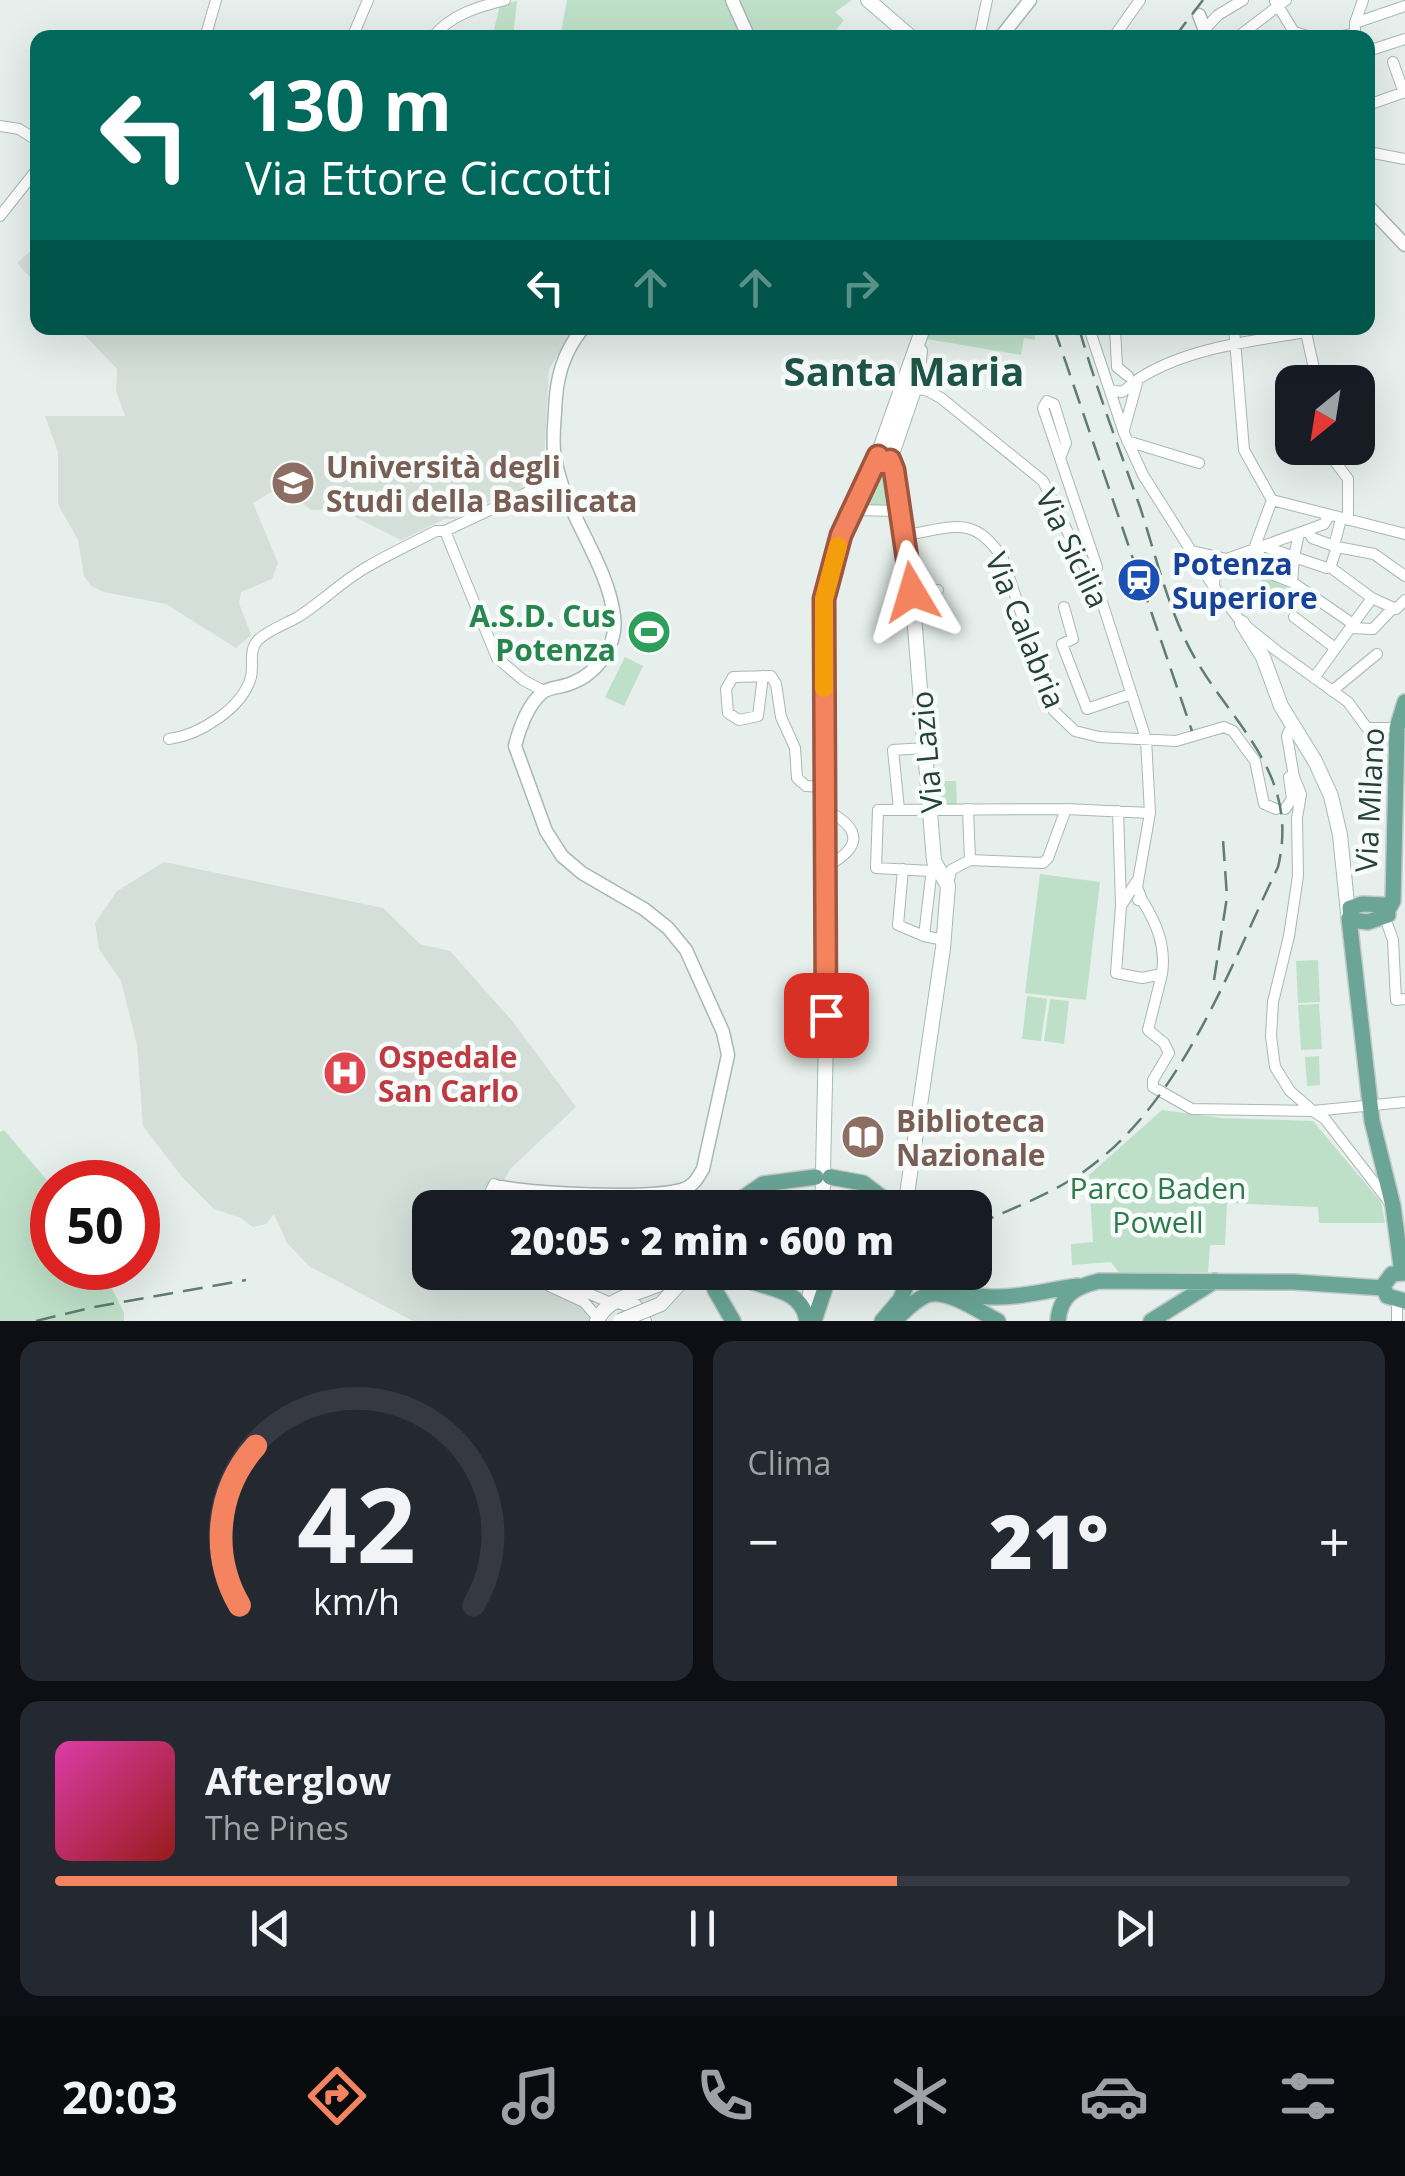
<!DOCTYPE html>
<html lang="it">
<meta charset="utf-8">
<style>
:root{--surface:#171b24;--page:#242831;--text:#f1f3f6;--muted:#9ea1a6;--line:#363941;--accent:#f4845f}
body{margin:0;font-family:"Open Sans",sans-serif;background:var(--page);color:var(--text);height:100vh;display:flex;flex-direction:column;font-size:38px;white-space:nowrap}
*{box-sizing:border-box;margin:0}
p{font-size:32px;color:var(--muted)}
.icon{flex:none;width:55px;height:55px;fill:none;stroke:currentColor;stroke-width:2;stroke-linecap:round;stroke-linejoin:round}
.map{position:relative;height:1321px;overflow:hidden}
.drawer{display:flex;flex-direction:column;gap:20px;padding:20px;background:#0d0f14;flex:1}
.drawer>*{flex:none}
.banner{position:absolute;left:30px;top:30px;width:1345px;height:305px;border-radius:20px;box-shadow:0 10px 40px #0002;background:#00695c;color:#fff;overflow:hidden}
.needle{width:65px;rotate:210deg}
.buttons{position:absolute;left:1275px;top:365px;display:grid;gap:20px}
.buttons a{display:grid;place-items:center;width:100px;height:100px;border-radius:20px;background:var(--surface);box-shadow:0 10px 40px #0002;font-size:50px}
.speed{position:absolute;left:30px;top:1160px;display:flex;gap:20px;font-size:50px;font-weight:700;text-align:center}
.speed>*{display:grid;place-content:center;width:130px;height:130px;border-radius:50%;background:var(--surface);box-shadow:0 10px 40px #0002;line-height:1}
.speed .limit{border:15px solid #d22;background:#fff;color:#111}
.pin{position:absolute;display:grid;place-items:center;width:85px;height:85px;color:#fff;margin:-42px;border-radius:20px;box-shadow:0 5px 15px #0006}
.me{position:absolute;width:110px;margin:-55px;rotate:353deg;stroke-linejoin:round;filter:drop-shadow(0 0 8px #0008)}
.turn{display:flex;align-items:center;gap:35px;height:210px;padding:0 50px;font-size:45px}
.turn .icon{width:130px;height:130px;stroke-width:2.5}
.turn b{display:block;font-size:70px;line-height:85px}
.lanes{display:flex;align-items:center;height:95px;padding:0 50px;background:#0003;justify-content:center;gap:50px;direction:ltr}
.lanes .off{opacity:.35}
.big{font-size:75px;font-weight:800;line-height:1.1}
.drawer .widget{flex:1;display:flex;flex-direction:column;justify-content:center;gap:15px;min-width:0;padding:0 35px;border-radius:20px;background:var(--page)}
.drawer .dial{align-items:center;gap:0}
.dial svg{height:260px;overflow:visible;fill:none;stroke:var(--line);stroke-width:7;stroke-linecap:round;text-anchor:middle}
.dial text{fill:var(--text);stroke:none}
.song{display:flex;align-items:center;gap:30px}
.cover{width:120px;height:120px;border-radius:15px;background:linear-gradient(135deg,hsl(320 70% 55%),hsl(0 70% 35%))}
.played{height:10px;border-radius:5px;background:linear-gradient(90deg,var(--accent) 65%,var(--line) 65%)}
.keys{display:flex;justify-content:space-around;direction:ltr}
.heat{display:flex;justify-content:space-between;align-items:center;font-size:55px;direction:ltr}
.drawer .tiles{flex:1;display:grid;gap:20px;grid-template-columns:1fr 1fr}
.widget:last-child{grid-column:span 2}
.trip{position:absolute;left:412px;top:1190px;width:580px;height:100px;border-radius:20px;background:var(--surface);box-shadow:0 10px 40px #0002;font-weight:800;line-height:100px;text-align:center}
.tab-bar{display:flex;height:160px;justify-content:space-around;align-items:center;background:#090b0e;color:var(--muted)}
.tab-bar .icon{width:70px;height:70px}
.tab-bar .active{color:var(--accent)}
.tab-bar b{font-size:45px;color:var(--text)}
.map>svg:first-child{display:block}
.built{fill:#d4dfda}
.green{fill:#bfe0c8}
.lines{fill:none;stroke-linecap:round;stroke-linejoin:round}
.minor-casing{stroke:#a8b8b2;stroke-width:12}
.tertiary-casing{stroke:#a8b8b2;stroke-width:15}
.secondary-casing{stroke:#a4bbb3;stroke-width:16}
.primary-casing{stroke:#c2cac8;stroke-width:18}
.minor{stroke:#fff;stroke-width:10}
.tertiary{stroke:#fff;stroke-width:12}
.secondary{stroke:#fff;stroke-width:14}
.primary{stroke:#6aa596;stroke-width:15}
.rail{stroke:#5f7d75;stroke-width:2.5;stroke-dasharray:20 10;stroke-linecap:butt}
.secondary-bridge-casing{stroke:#a4bbb3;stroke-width:16;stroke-linecap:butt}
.secondary-bridge{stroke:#fff;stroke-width:14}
.route-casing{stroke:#9f563e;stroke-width:25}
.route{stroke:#f4845f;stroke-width:18}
.slow{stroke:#f59e0b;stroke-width:18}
.labels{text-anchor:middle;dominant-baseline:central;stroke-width:9;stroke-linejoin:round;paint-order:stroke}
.education-label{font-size:30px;font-weight:bold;fill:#785e54;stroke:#f7fbf9;text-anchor:start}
.street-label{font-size:30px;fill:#24423a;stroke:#f7fbf9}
.transit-label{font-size:30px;font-weight:bold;fill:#164399;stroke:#f7fbf9;text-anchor:start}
.leisure-label{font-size:30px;font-weight:bold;fill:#27864d;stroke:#f7fbf9;text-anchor:end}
.health-label{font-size:30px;font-weight:bold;fill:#be3a42;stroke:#f7fbf9;text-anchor:start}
.park-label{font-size:30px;fill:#2d7a4b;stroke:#f7fbf9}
.district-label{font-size:40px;font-weight:bold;fill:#1f5548;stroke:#f7fbf9}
</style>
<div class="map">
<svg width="1405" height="1321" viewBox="0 0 1405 1321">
<rect width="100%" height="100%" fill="#e6efeb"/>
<path class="built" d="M 37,245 L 37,285 L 17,263 Z
M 78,328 L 575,328 L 549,369 L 544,460 L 548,470 L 546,476 L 454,519 L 445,519 L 401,540 L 339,509 L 311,510 L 294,497 L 274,490 L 253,503 L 278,563 L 272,579 L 241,592 L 239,603 L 251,635 L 236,648 L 166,604 L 104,592 L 91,586 L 84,576 L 78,540 L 58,504 L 58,452 L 45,416 L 125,416 L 116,391 L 117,369 Z
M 164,862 L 383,908 L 420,944 L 450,951 L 514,1023 L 576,1107 L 510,1169 L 501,1187 L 483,1207 L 430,1208 L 430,1272 L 518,1273 L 584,1302 L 597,1321 L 413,1321 L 309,1266 L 287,1243 L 274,1214 L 266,1224 L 253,1227 L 241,1218 L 214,1209 L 182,1177 L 143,1126 L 137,1045 L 121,981 L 99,949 L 95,923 L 117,891 Z"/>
<path class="green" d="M 567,0 L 852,0 L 835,12 L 844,20 L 831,37 L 560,38 Z
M 517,1 L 513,37 L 492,38 L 500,5 Z
M 930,328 L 1034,328 L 1035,340 L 1024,338 L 1021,355 L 927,339 Z
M 883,469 L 892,506 L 862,507 L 876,470 Z
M 1263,576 L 1292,585 L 1287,600 L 1258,591 Z
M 625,657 L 643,666 L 624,706 L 605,697 Z
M 934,781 L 956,781 L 957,806 L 935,806 Z
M 1040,874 L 1100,882 L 1086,1000 L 1025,993 Z
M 1318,960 L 1320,1002 L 1298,1003 L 1296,961 Z
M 1027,996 L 1047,999 L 1041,1041 L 1022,1039 Z
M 1050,999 L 1069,1001 L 1064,1044 L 1044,1041 Z
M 1319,1004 L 1322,1049 L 1301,1050 L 1298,1005 Z
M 1319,1056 L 1320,1085 L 1307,1086 L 1305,1057 Z
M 1162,1110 L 1221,1118 L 1313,1121 L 1381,1202 L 1385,1223 L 1319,1223 L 1318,1207 L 1227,1203 L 1225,1245 L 1210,1245 L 1208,1272 L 1120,1274 L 1111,1262 L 1072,1265 L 1071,1244 L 1093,1242 L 1089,1175 Z
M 4,1130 L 52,1186 L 52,1268 L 102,1268 L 124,1313 L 124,1321 L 0,1321 L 0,1132 Z"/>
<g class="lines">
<defs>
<path id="minor" d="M 1275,1 L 1294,32 L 1314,38
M 1355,23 L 1405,6
M 1205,29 L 1218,15 L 1243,0
M 205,38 L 216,0
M 352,38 L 368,0
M 432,38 C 451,14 478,7 505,0
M 979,38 L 987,0
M 1113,38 L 1140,0
M 1231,38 L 1239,36 L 1286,0
M 1334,38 L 1355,33
M 1355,38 L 1355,23 L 1363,0
M 1368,51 L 1405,39
M 1393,62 L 1404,93
M 1368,105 L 1405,92
M 0,126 L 19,129 L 38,141
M 1368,152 L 1405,159
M 0,216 L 38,168
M 1089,328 L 1124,433 L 1143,475 L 1214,587
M 1115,328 L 1117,367 L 1128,376
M 1234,328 L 1244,450 L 1272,500
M 1305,328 L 1317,382
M 914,389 L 926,390 L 941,398 L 1043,481 L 1103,605 L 1146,739 L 1150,813 L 1137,887 L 1142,900
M 1110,390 L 1122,392 C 1129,388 1133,382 1140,378 C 1187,348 1252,341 1305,332
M 1124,430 L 1137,383
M 1127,441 L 1199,463
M 1325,448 L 1348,479 L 1348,520
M 1060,458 L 1066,443 L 1054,404 L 1047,401 L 1043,408 L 1097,567 L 1095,576 L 1097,584
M 1272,500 L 1405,534
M 852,510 L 901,511
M 905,535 C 952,528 974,513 1003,559 L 1054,711 L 1075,731 L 1099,737 L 1176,741 L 1224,727 L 1233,731 L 1255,761 L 1264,804 L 1276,809
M 1264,546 L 1294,557 L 1299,533
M 1334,546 L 1341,519
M 1260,547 L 1255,568 L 1292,582 L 1353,624
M 1337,547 L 1374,554 L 1405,576
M 1254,549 L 1272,500
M 1192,551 L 1227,559 L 1324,524 L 1329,516
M 1227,559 L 1215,570 L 1214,587 L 1242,623 L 1277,651 L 1348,702 L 1367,728 L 1397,728
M 1334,570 L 1372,598
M 1292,582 L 1294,557 L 1327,568 L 1331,565 L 1337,547 L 1312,538 L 1308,530
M 912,592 L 938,590
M 1064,607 L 1073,639 L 1062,644 L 1087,709 L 1131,694
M 1294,617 L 1335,648
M 1351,628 L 1373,629 L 1392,609
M 763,676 L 758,716 L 739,720 L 728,713 L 726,689 L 733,677 L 771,676 L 776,684 L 781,717 L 795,748 L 797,778 L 806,786 L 824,787
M 1314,678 L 1372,598 L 1396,609 L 1405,600
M 544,691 L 523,680 L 497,658 L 445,531 L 560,477
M 1332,691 L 1377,654
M 1297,731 L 1289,731 L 1287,736 L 1294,777 L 1301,794 L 1297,818 L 1298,876 L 1289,936 L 1273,1002 L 1271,1036 L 1275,1067 L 1290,1091 L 1313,1111 L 1405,1102
M 169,739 C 199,735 242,709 251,677 C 254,664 248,651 258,640 C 268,630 286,624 298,617 C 322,602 342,581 367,567 C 389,554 413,543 436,531 L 445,531
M 824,809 C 862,828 864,847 825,867
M 899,809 L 893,750 L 926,748
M 968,809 L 970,860
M 1285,809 L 1292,799 L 1289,777
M 1118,811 L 1121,904
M 932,868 L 924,936 L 944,940
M 903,869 L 898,925 L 924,936
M 931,871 L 876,868 L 878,810 L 1066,809
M 1136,882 L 1121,906 L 1116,973 L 1142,978 L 1162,974 L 1148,1030 L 1164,1043 L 1169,1053 L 1153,1080 L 1153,1087 L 1192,1109 L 1313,1111 L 1325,1119 L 1390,1203
M 948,885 L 951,870 L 970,860 L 1043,863 L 1048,858 L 1066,809 L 1150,813
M 1138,900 L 1142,900 C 1157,924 1166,946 1162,974
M 1385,918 L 1393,940 L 1396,1000 L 1405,999
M 483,1208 L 494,1184 L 501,1187 L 492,1208
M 519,1272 L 584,1302 L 598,1318
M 538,1272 L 611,1303
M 1397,1301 L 1397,1321"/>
<path id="tertiary" d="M 732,0 L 749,38
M 1199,15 L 1208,38
M 1000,38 L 1030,0
M 1368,206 L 1405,245
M 501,1187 C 539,1194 645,1199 681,1190 C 693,1187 697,1179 703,1169 L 728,1055 L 723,1032 L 686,950 L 668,928 L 644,909 L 582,873 L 562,856 L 546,831 L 515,746 C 519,729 528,704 543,692 C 550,687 564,687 572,683 C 598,673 618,644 614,616 C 607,561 564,513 555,458 C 552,444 554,427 555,412 C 556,379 562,354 583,328"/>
<path id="secondary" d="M 868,0 L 912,38
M 890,460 L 911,579 L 934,861 L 948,886 L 943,948 L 905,1208
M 890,460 L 916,384 L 920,351
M 1242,623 L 1263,657 L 1281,706 L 1315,761 L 1331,796 L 1340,835 L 1348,913
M 823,1171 L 826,1038 L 824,599 L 841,535 L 879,452 L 923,328
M 821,1208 L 823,1186
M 618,1301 L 635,1306 L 644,1321
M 807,1317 L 813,1272
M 597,1321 C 610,1290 655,1295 677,1272"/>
<path id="primary" d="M 1362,904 L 1384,905 L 1388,915 L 1368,922 L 1351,920 L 1350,908 Z
M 1388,910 L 1393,901 L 1397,728 L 1405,702
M 1349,918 L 1372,1121 L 1393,1206 L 1402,1273
M 830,1177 L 863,1183 L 896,1208
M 728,1208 L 763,1184 L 816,1177
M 712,1272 L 715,1290 L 733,1321
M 731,1272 C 757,1291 801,1283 807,1321
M 933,1272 C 973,1314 1028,1292 1078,1286
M 1405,1273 L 1392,1274 L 1383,1286 L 1387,1296 L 1405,1301
M 814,1321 L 826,1285 L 837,1272
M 882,1321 L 900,1300 L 912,1272
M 894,1321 C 904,1312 914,1300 927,1295 C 947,1288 980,1312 998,1321
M 1058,1321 C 1060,1295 1075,1287 1099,1281 L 1294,1282 L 1383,1288
M 1151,1321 L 1215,1281"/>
</defs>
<use href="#minor" class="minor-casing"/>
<use href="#tertiary" class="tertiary-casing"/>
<use href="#secondary" class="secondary-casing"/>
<use href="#primary" class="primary-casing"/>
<use href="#minor" class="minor"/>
<use href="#tertiary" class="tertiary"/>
<use href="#secondary" class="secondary"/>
<use href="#primary" class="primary"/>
<path class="rail" d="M 1174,38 L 1203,0
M 1054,328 L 1192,731
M 1214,980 L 1227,897 L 1223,840
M 975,1225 C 1013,1208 1052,1194 1086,1170 C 1182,1101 1228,971 1278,867 C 1302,766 1221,718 1184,637 C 1165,596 1154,550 1140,507 C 1119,448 1096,388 1079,328
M 36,1321 L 94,1307 L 246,1280"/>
<defs>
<path id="secondary-bridge" d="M 620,1321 L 661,1304 L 690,1272"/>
</defs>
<use href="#secondary-bridge" class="secondary-bridge-casing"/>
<use href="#secondary-bridge" class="secondary-bridge"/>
</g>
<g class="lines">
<defs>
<path id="route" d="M 826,1015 L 824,599 L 841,535 L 878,456 L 882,463 L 890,460 L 894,470 L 912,592"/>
</defs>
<use href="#route" class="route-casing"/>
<use href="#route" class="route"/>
<path class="slow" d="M 824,688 L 824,599 L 838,546"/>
</g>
<defs>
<symbol id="university-disc" viewBox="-11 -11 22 22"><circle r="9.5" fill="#8d6e63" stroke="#f7fbf9"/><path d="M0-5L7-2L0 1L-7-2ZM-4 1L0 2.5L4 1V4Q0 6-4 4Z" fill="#fff"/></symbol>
<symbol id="station-disc" viewBox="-11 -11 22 22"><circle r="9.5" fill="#1a4fb4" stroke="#f7fbf9"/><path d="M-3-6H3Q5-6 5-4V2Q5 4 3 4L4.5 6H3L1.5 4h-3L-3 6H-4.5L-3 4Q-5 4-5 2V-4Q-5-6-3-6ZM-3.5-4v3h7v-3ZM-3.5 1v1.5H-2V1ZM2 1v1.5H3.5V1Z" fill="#fff"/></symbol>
<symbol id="stadium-disc" viewBox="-11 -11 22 22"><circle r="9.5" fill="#2e9e5b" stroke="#f7fbf9"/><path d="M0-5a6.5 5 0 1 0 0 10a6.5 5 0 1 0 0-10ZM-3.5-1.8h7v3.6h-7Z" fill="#fff"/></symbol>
<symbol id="hospital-disc" viewBox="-11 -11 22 22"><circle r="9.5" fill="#e0444e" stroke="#f7fbf9"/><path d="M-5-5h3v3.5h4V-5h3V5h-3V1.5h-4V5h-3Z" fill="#fff"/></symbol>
<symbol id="library-disc" viewBox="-11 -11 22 22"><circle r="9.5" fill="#8d6e63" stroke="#f7fbf9"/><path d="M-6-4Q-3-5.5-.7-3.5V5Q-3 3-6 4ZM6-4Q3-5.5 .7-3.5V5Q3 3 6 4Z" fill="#fff"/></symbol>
</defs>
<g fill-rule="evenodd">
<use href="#university-disc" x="268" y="458" width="50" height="50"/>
<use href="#station-disc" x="1114" y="555" width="50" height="50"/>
<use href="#stadium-disc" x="624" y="607" width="50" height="50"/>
<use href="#hospital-disc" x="320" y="1048" width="50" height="50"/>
<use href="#library-disc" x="838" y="1112" width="50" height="50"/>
</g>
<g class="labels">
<g class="education-label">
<text x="326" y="466">Università degli<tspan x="326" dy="34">Studi della Basilicata</tspan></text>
<text x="896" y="1120">Biblioteca<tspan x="896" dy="34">Nazionale</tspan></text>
</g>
<g class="street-label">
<text transform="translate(1073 548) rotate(64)">Via Sicilia</text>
<text transform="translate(1026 630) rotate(68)">Via Calabria</text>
<text transform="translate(926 752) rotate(-95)">Via Lazio</text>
<text transform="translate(1369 800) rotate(-87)">Via Milano</text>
</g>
<g class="transit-label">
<text x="1172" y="563">Potenza<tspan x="1172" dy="34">Superiore</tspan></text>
</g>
<g class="leisure-label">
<text x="616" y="615">A.S.D. Cus<tspan x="616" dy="34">Potenza</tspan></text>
</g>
<g class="health-label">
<text x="378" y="1056">Ospedale<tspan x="378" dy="34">San Carlo</tspan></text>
</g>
<g class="park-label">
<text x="1158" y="1187">Parco Baden<tspan x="1158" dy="34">Powell</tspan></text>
</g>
<g class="district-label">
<text x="904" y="370">Santa Maria</text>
</g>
</g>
</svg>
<div class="buttons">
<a><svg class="needle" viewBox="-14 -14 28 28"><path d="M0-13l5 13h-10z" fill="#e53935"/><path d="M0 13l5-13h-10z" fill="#9ea1a6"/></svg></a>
</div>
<div class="speed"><div class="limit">50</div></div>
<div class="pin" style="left:826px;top:1015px;background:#d93025"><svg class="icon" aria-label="arrive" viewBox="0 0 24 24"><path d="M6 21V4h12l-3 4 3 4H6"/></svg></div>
<svg class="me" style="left:912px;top:592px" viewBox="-20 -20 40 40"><path d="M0-17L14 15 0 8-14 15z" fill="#f4845f" stroke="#fff" stroke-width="4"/></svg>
<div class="trip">20:05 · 2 min · 600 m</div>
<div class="banner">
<div class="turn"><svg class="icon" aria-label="left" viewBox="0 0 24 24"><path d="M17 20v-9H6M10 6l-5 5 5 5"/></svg><div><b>130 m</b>Via Ettore Ciccotti</div></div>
<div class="lanes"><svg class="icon" aria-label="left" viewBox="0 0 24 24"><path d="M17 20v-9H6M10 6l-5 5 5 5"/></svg><svg class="icon off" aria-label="ahead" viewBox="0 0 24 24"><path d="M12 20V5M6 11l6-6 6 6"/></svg><svg class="icon off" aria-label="ahead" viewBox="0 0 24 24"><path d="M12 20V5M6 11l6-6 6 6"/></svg><svg class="icon off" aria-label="right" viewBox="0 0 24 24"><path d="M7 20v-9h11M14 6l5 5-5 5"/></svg></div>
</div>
</div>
<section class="drawer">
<div class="tiles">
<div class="widget dial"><svg viewBox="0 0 100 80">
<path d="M14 69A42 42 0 1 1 86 69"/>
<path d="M14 69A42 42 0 0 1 19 20" stroke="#f4845f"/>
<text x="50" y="56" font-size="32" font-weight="700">42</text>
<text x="50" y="72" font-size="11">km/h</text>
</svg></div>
<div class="widget"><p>Clima</p>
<div class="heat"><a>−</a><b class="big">21°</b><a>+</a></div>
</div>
<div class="widget">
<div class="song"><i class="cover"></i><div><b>Afterglow</b><p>The Pines</p></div></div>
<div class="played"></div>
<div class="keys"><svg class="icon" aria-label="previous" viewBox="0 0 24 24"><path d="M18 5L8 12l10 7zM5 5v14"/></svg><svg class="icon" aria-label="pause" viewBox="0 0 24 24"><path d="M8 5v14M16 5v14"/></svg><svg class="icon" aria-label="next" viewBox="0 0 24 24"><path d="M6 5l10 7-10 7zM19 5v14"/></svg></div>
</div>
</div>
</section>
<nav class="tab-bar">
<b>20:03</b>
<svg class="icon active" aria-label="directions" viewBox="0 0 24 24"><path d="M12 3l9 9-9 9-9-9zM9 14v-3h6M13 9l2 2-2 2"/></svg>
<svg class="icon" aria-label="music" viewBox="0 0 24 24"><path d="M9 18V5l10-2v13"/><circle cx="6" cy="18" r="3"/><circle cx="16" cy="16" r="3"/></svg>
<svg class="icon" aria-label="phone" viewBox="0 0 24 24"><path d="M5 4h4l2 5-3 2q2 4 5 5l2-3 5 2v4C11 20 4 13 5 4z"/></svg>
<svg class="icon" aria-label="climate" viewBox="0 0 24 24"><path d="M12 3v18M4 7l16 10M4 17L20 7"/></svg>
<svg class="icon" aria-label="car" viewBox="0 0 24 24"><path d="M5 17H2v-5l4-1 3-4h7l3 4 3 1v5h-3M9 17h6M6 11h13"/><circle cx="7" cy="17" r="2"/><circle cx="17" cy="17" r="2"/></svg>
<svg class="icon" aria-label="filters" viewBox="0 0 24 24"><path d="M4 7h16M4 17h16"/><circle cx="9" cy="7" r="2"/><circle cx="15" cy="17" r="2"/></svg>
</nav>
